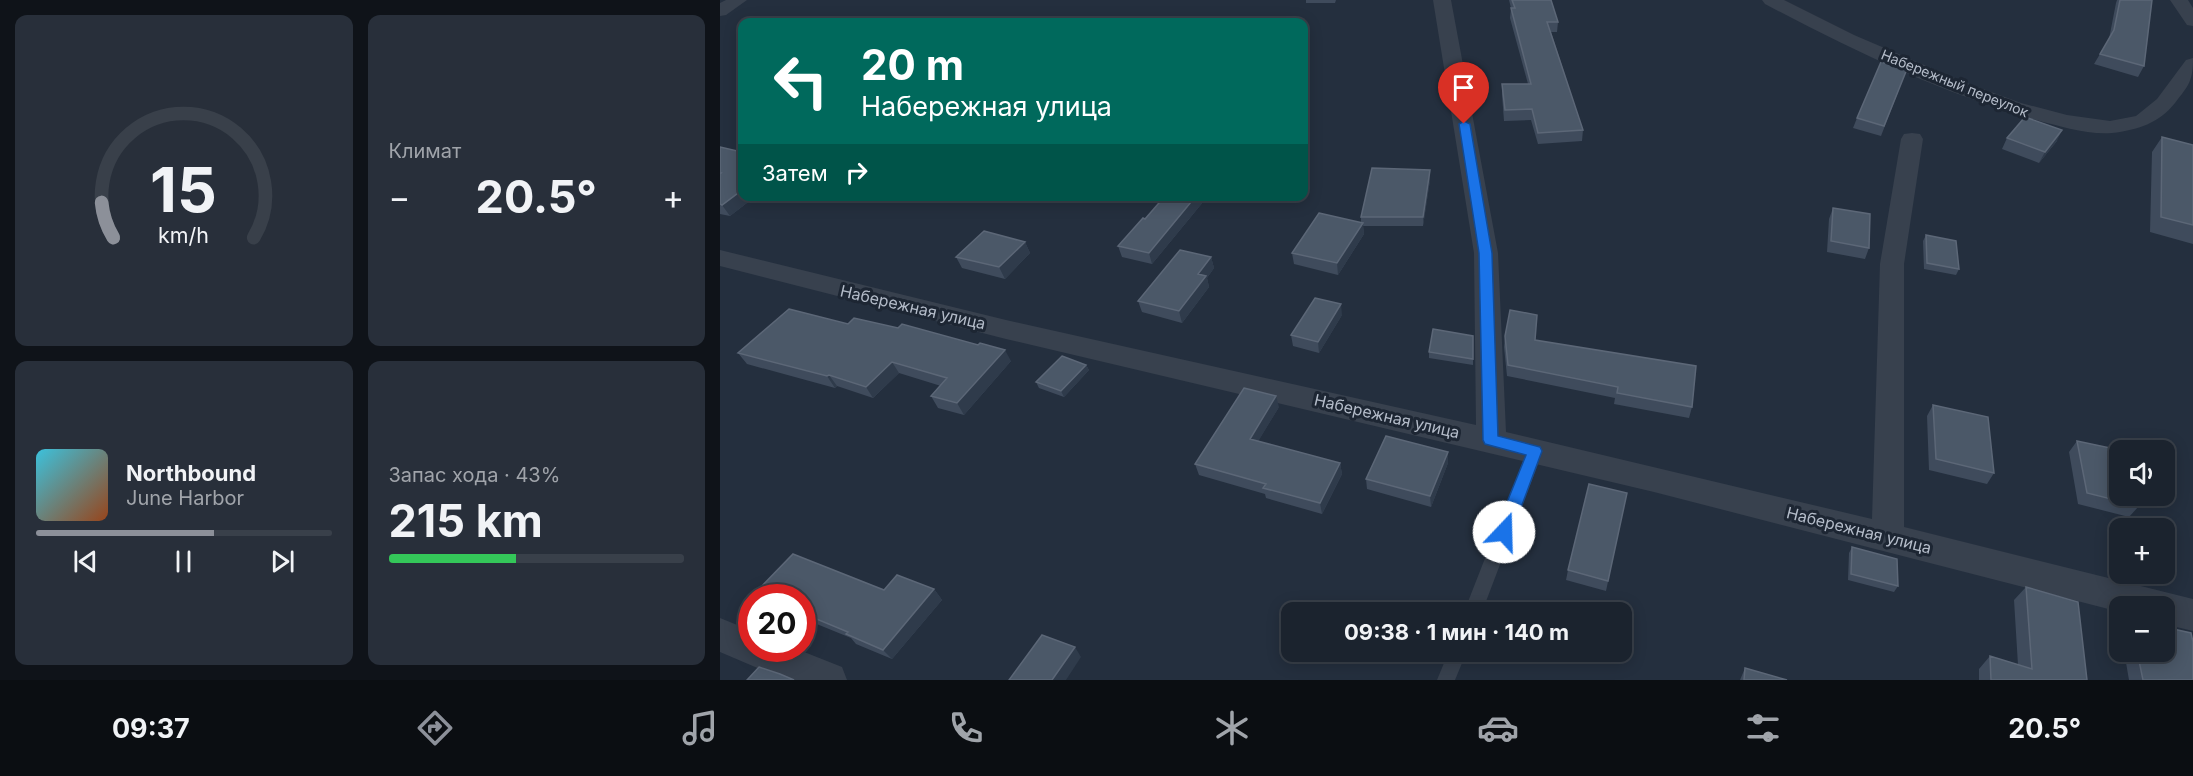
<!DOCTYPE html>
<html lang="ru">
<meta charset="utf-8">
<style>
:root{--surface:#1b232e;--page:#282f3a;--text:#f1f3f6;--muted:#a0a4aa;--line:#39404a;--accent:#8c9099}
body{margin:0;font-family:Inter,sans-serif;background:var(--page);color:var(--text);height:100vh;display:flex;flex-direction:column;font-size:22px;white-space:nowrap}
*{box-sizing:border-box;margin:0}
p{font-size:20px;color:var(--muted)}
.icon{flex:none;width:33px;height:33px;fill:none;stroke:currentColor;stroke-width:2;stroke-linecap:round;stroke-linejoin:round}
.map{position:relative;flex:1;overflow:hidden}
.side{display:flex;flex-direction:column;gap:15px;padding:15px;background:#0f1319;width:720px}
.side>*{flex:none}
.hud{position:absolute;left:18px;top:18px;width:570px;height:183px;border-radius:12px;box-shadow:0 3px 15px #0003,0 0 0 2px var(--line);background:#00695c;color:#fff;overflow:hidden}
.buttons{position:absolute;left:1389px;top:440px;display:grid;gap:12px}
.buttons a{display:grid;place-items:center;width:66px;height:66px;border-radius:12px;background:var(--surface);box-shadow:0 3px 15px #0003,0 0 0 2px var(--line);font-size:30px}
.speed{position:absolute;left:18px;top:584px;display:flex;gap:12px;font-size:30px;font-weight:700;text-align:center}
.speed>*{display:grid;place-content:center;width:78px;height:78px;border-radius:50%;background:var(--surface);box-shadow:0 3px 15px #0003,0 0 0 2px var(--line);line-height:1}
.speed .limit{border:9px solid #d22;background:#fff;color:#111}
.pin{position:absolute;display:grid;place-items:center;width:51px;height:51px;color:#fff;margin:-62px -26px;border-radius:50% 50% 50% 0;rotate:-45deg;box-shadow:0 0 6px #0007}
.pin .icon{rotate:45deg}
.me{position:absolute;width:66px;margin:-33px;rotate:21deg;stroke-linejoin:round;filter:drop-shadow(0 0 4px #0008)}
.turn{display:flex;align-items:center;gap:21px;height:126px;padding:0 24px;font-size:27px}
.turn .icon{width:78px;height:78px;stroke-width:2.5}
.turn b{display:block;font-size:42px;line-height:51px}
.then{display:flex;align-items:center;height:57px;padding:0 24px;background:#0003;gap:12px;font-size:22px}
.big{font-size:45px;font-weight:700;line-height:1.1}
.side .widget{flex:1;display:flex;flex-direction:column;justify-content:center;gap:9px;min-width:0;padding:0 21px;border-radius:12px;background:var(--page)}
.side .dial{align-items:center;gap:0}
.dial svg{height:156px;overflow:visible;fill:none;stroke:var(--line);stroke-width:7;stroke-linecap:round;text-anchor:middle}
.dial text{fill:var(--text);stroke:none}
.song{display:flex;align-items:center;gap:18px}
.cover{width:72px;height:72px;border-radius:9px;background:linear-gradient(135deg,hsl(190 70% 55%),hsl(20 70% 35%))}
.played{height:6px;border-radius:3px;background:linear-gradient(90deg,var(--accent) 60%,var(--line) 60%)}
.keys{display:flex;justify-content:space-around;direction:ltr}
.heat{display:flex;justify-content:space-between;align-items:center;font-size:33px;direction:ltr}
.charge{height:9px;border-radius:4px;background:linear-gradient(90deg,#34c759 43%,var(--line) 0)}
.side .tiles{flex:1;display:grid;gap:15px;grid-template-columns:repeat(2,1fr)}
.trip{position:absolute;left:561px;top:602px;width:351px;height:60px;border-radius:12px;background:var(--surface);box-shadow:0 3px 15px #0003,0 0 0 2px var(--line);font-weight:700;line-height:60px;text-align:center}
.tabs{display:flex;height:96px;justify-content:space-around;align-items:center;background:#0b0e12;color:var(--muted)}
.tabs .icon{width:42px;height:42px}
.tabs .on{color:var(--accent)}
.tabs b{font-size:27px;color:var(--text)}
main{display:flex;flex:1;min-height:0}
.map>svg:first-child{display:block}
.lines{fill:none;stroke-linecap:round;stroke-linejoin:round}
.service{fill:#38414e;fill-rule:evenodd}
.minor{fill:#38414e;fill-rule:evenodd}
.wall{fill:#3f4b5c}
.shaded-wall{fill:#2f3b4b}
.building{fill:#4b5868;stroke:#5c6777;stroke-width:1.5}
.route{fill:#1a73e8;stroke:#114b97;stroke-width:1.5}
.labels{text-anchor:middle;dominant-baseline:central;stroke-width:6;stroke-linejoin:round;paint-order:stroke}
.far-street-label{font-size:14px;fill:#b4bcc9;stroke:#1d2633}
.street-label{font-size:16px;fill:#b4bcc9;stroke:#1d2633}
</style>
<main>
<section class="side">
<div class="tiles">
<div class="widget dial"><svg viewBox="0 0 100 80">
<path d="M14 69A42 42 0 1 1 86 69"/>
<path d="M14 69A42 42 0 0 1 8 51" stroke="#8c9099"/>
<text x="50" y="56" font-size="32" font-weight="700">15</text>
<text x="50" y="72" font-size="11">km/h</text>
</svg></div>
<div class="widget"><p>Климат</p>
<div class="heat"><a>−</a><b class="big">20.5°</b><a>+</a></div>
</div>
<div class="widget">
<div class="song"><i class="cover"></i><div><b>Northbound</b><p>June Harbor</p></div></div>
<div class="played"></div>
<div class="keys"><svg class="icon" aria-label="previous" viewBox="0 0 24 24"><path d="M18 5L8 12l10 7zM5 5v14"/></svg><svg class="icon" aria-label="pause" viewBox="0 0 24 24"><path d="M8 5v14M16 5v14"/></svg><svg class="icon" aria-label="next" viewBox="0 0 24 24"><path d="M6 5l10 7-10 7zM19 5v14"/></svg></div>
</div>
<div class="widget"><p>Запас хода · 43%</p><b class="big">215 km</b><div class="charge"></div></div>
</div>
</section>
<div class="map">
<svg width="1473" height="680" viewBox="0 0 1473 680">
<rect width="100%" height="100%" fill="#242f3e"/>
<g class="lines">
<path class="service" d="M 815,445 L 820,447 L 823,451 L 762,612 L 744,612 L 807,451 L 810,447 Z
M 729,651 L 747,651 L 735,680 L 717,680 Z"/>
<path class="minor" d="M 6,0 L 27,0 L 6,15 L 0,16 L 0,3 Z
M 713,0 L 731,0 L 778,253 L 786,432 L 1152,519 L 1160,264 L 1181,139 L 1184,134 L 1192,133 L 1200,134 L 1203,139 L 1184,264 L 1184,527 L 1473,599 L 1473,631 L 1444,624 L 1444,606 L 1400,606 L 1400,612 L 934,492 L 286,339 L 0,266 L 0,250 L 286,320 L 756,425 L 754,253 Z
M 1042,0 L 1064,0 L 1134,35 L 1244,82 L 1301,103 L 1347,115 L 1390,121 L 1416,116 L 1437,99 L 1466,60 L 1473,58 C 1473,81 1469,85 1455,103 C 1439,123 1418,130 1392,133 C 1368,135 1339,126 1316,120 C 1221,93 1132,50 1045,4 Z
M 1450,0 L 1468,0 L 1473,8 L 1473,26 L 1467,25 Z
M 0,618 L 32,631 L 32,648 L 74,648 L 122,667 L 127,680 L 66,680 L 0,652 Z"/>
</g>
<path class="wall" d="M 586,0 L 616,0 L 615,3 L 586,3 Z
M 789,0 L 831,0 L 838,22 L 837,32 L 831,32 L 863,130 L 862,141 L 818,144 L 811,120 L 784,121 L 782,95 L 782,84 L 808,84 L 790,18 L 791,8 Z
M 1397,0 L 1432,0 L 1424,66 L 1418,77 L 1374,64 L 1389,39 L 1396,3 Z
M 1187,69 L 1161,136 L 1133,128 L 1137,118 Z
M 1442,137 L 1473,145 L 1473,244 L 1430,232 L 1432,152 Z
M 1287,138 L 1337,141 L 1319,163 L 1282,149 Z
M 0,147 L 22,196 L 36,196 L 10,216 L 0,214 Z
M 710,180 L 703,226 L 643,226 L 644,234 L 618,275 L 574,264 L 572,253 L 641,222 L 641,217 Z
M 445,196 L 488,196 L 432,264 L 402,257 L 398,246 L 425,219 Z
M 1113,208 L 1149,248 L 1145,259 L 1107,252 L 1109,219 Z
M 1206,235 L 1239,269 L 1236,275 L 1204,269 L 1203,241 Z
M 305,242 L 310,253 L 285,279 L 242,268 L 236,257 Z
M 491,257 L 494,268 L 487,278 L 489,287 L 462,323 L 422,312 L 418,301 Z
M 622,315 L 599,353 L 573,346 L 571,335 Z
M 128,324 L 178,328 L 291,361 L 244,415 L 218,408 L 211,396 L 221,386 L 179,373 L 153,398 L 117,386 L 115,388 L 27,364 L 18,353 Z
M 753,336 L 753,365 L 709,358 L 709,352 Z
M 785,336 L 815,340 L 972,407 L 969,418 L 894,404 L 895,398 L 787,376 L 784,347 Z
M 366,365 L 369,370 L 344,397 L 319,388 L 316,382 Z
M 1213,405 L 1274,473 L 1267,484 L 1209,470 L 1207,416 Z
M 559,407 L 538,441 L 620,463 L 622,474 L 602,514 L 546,498 L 545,494 L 479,475 L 475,464 Z
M 1357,441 L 1419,506 L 1409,517 L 1358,504 L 1349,452 Z
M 728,463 L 711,507 L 647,489 L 646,479 Z
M 907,493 L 886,591 L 846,580 L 848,570 Z
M 1132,547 L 1178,586 L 1174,592 L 1128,580 L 1129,553 Z
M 1306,587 L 1367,680 L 1259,680 L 1259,669 L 1270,656 L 1298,665 L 1294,600 Z
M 214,589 L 222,600 L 172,659 L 136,644 L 131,638 L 82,618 L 82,597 L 40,597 L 35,593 Z
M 1404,651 L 1444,651 L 1473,680 L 1409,680 Z
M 1025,668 L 1067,680 L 1020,680 Z"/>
<path class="shaded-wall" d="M 1342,130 L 1337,141 L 1319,163 L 1325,152 Z
M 710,170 L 710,180 L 703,226 L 703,217 Z
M 22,190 L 22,196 L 36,196 L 10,216 L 2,205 Z
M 476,196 L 488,196 L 432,264 L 429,253 Z
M 643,223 L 644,234 L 618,275 L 617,263 Z
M 305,242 L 310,253 L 285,279 L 279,267 Z
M 491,257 L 494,268 L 487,278 L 489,287 L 462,323 L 459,311 L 478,274 Z
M 621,304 L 622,315 L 599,353 L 598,342 Z
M 285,350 L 291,361 L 244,415 L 237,403 Z
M 172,362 L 179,373 L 153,398 L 146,387 Z
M 366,365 L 369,370 L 344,397 L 341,391 Z
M 109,375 L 117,386 L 115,388 L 107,376 Z
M 556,396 L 559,407 L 533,450 L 530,439 Z
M 728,452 L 728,463 L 711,507 L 710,496 Z
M 620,463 L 622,474 L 602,514 L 600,503 Z
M 214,589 L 222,600 L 172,659 L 163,650 Z
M 355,647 L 361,657 L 346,680 L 332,680 Z"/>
<path class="building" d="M 792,0 L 831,0 L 838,22 L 827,22 L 863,130 L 818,133 L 812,109 L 785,110 L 782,84 L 811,84 L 791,8 L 795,8 Z
M 1400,0 L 1432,0 L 1424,66 L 1380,54 L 1394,30 Z
M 1161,62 L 1187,69 L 1164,126 L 1137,118 Z
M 1305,117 L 1342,130 L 1325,152 L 1287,138 Z
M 1442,137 L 1473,145 L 1473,225 L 1441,217 Z
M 0,147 L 22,152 L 22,190 L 2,205 L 0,204 L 0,174 L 1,173 L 0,173 Z
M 652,168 L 710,170 L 703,217 L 641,217 Z
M 445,196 L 476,196 L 429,253 L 398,246 L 423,218 L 425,219 Z
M 1113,208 L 1150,214 L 1149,248 L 1111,241 Z
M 599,213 L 643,223 L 617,263 L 572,253 Z
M 264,231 L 305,242 L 279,267 L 236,257 Z
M 1206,235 L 1236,241 L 1239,269 L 1207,263 Z
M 460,250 L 491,257 L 478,274 L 486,276 L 459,311 L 418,301 Z
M 595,298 L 621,304 L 598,342 L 571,335 Z
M 69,309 L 128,324 L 134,318 L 178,328 L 182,324 L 258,345 L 260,343 L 285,350 L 237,403 L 211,396 L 227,378 L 172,362 L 146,387 L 109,375 L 107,376 L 18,353 Z
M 790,310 L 817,315 L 815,340 L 976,366 L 972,407 L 897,393 L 898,387 L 788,365 L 785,336 Z
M 713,329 L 753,336 L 753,359 L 709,352 Z
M 342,356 L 366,365 L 341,391 L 316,382 Z
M 524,388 L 556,396 L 530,439 L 620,463 L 600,503 L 543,488 L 546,484 L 475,464 Z
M 1213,405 L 1268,417 L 1274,473 L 1216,459 Z
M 666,436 L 728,452 L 710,496 L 646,479 Z
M 1357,441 L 1400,450 L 1400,495 L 1417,495 L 1419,506 L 1367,493 Z
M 869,484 L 907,493 L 888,581 L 848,570 Z
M 1132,547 L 1177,559 L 1178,586 L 1131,574 Z
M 73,554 L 164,590 L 177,575 L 214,589 L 163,650 L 126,634 L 128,632 L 82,613 L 82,597 L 46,597 L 35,593 Z
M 1306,587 L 1358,602 L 1367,680 L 1271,680 L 1270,656 L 1312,669 Z
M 1444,627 L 1471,633 L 1473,642 L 1473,680 L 1423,680 L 1417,651 L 1444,651 Z
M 322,635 L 355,647 L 332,680 L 289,680 Z
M 39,667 L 60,674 L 74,680 L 27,680 Z
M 1025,668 L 1067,680 L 1024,680 Z"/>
<path class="route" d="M 744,121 L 750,124 L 772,253 L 778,436 L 820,447 L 822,451 L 792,532 L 789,537 L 784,539 L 778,537 L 775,532 L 806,455 L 765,444 L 763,440 L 759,253 L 739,124 Z"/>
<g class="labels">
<g class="far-street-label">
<text transform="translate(1235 83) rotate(22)">Набережный переулок</text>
</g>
<g class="street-label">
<text transform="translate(193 307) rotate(13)">Набережная улица</text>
<text transform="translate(667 416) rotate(13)">Набережная улица</text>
<text transform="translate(1139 530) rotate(14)">Набережная улица</text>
</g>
</g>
</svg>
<div class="buttons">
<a><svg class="icon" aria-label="sound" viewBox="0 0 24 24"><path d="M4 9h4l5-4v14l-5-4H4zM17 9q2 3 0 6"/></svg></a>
<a>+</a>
<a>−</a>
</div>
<div class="speed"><div class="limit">20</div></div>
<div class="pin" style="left:744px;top:124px;background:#d93025"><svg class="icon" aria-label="arrive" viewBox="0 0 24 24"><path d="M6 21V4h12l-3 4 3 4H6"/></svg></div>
<svg class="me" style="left:784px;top:532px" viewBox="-20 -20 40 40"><circle r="19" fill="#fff"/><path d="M0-13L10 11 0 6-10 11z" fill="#1a73e8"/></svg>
<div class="trip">09:38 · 1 мин · 140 m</div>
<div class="hud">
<div class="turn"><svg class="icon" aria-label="left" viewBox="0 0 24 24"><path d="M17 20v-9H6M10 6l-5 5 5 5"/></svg><div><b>20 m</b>Набережная улица</div></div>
<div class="then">Затем<svg class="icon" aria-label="right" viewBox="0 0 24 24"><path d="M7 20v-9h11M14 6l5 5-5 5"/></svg></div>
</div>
</div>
</main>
<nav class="tabs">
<b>09:37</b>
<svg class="icon on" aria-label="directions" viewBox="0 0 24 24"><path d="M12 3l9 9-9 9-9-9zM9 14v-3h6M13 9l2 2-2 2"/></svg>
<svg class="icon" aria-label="music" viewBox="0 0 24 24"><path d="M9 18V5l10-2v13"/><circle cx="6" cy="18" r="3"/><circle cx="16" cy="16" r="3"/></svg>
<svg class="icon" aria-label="phone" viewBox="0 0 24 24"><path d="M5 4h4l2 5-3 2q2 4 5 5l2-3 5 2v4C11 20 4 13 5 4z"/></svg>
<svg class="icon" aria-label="climate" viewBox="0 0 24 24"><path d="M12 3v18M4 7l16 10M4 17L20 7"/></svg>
<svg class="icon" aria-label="car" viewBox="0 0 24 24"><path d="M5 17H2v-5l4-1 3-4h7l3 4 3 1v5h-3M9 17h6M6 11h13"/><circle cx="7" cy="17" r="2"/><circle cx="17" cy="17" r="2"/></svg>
<svg class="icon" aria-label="filters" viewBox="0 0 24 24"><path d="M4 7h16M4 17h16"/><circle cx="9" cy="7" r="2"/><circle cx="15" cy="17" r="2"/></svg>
<b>20.5°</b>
</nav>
